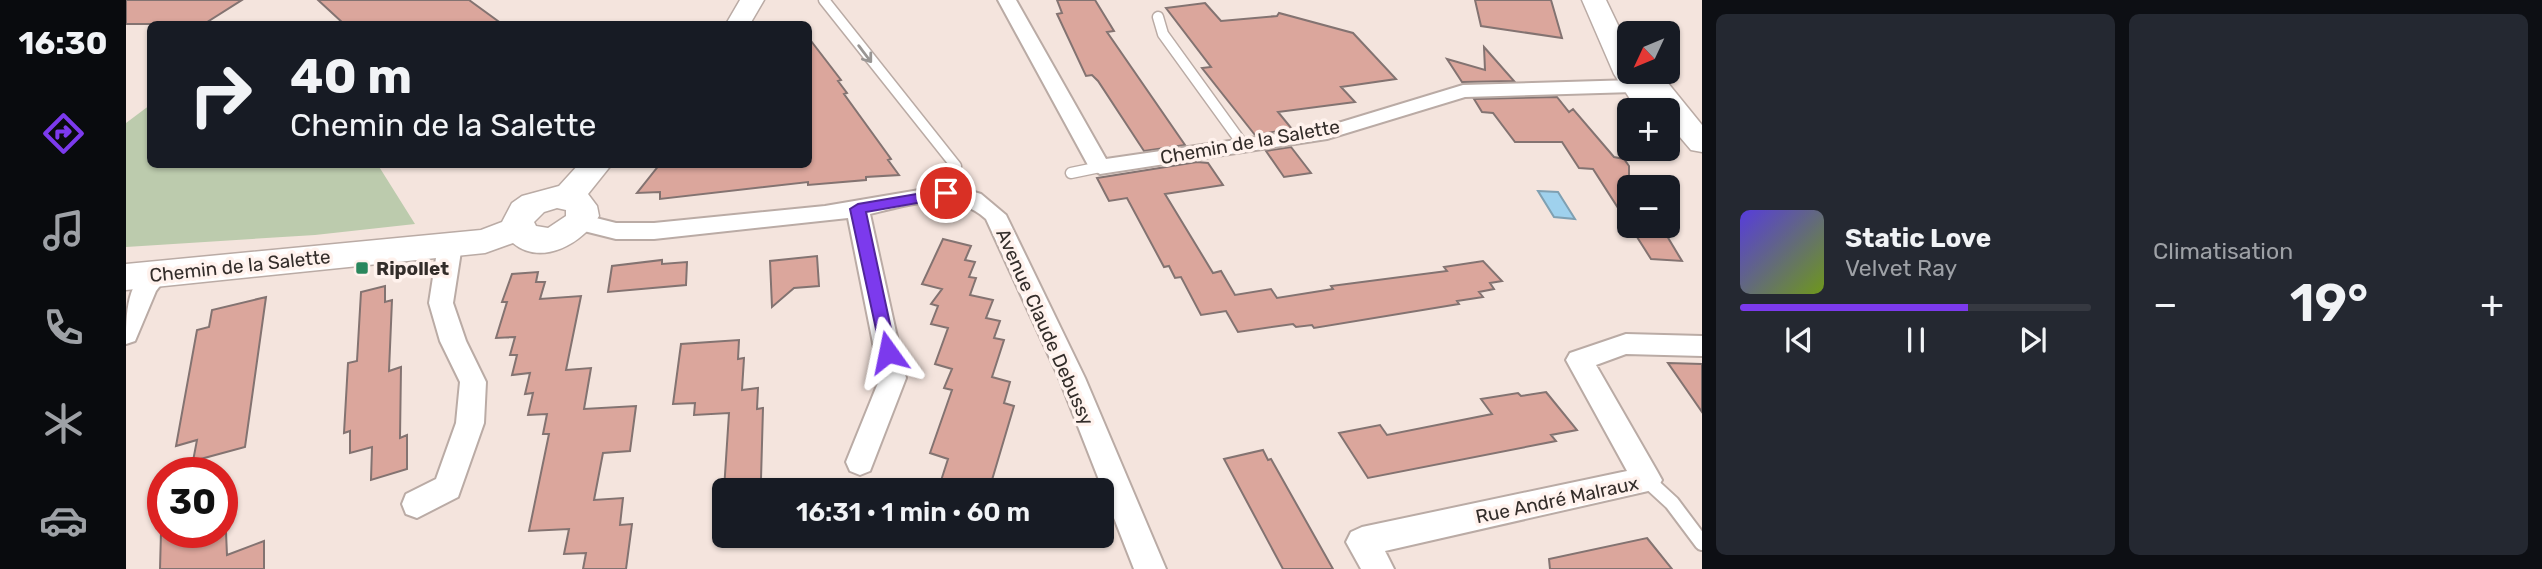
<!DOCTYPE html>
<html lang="fr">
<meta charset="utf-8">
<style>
:root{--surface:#171b24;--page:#242831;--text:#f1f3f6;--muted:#9ea1a6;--line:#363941;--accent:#7c3aed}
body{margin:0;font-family:Rubik,sans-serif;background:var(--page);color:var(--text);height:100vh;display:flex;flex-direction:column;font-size:26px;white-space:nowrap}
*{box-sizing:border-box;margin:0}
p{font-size:23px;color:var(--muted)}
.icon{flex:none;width:38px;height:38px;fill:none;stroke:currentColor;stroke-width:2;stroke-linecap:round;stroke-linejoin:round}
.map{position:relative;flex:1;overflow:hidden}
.panel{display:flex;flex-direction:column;gap:14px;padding:14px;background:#0d0f14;width:840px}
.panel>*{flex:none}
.banner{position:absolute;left:21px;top:21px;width:665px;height:147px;border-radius:10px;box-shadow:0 2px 5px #0004;background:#171b24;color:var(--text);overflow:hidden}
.needle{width:46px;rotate:226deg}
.tools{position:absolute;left:1491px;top:21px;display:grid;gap:14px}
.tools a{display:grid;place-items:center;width:63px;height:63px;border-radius:10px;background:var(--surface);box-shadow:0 2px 5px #0004;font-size:35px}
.speed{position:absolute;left:21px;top:457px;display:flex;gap:14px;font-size:35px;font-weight:700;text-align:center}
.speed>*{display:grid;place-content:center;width:91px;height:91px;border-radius:50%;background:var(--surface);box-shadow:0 2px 5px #0004;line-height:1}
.speed .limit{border:10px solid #d22;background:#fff;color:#111}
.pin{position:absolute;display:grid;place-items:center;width:60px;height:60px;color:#fff;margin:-30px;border:4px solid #fff;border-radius:50%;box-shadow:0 2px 7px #0007}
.me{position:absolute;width:77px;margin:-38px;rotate:348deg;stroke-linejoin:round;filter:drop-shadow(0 0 5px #0008)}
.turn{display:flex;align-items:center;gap:24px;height:147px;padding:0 28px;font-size:32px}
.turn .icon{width:91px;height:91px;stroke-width:2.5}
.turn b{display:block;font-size:49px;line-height:60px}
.big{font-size:52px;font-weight:600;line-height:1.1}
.panel .widget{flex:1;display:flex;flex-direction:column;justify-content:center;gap:10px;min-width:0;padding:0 24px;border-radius:10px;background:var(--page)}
.song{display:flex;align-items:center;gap:21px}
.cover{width:84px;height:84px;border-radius:10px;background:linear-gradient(135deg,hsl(250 70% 55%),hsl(80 70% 35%))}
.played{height:7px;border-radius:4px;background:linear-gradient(90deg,var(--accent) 65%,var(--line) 65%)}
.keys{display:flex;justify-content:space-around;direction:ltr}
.heat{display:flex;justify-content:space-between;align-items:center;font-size:38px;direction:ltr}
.panel .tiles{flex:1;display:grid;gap:14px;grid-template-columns:repeat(2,1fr)}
.trip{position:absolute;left:586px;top:478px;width:402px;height:70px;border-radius:10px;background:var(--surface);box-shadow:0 2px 5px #0004;font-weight:600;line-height:70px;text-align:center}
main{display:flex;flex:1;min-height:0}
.tab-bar{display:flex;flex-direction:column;width:126px;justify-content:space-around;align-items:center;background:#090b0e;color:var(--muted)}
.tab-bar .icon{width:49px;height:49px}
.tab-bar .current{color:var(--accent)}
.tab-bar b{font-size:32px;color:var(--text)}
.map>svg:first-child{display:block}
.green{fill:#bccbad}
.water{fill:#9fd1ed;stroke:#7fa0b2;stroke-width:2}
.building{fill:#dba69c;stroke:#837371;stroke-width:2}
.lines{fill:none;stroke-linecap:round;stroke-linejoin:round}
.lane-far1-casing{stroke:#baaba5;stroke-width:13}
.lane-casing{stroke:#baaba5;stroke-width:18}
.street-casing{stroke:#baaba5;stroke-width:4}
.secondary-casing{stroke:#baaba5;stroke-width:3}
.lane-far1{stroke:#fff;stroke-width:10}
.lane{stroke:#fff;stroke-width:14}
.street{fill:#fff;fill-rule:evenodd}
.secondary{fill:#fff;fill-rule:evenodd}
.oneway{stroke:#999694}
.route{fill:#7c3aed;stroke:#51269a;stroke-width:2}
.poi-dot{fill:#2a865c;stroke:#fff2ed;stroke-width:2.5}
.labels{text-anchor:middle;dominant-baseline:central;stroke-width:7;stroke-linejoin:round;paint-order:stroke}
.street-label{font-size:19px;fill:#332d2a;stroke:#fff2ed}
.poi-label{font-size:19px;font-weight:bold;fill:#332d2a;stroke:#fff2ed;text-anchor:start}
</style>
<main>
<nav class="tab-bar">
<b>16:30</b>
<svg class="icon current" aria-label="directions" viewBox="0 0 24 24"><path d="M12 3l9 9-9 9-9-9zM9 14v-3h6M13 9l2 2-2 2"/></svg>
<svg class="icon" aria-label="music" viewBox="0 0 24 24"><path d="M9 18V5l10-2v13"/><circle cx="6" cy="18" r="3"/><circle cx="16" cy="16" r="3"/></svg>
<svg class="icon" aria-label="phone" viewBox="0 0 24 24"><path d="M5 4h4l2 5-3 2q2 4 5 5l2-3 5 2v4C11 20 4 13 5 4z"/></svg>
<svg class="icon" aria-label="climate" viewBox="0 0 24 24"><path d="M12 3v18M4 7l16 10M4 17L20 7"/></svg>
<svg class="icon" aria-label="car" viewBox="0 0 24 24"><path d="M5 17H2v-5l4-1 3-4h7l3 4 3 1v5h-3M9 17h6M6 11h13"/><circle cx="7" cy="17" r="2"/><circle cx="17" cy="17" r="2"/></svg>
</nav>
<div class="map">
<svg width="1576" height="569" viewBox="0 0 1576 569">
<rect width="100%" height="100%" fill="#f4e4dd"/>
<path class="green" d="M 24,105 L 24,164 L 252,165 L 289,224 L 189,235 L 0,247 L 0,123 Z"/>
<path class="water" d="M 1412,191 L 1432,192 L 1449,219 L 1428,217 Z"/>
<path class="building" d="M 0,0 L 116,0 L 78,24 L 0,24 Z
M 192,0 L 343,0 L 376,24 L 218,24 Z
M 931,0 L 969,0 L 988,31 L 981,32 L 1059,145 L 1018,151 L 972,81 L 966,75 L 960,76 L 931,14 L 936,13 Z
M 1349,0 L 1425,0 L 1436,38 L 1355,26 Z
M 1079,3 L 1095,21 L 1151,16 L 1153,13 L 1227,33 L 1270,79 L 1215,87 L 1229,102 L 1152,112 L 1166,129 L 1129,135 L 1076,68 L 1085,67 L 1040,8 Z
M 682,37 L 715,80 L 712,81 L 721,93 L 718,94 L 765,159 L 762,160 L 773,175 L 740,177 L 740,180 L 682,185 L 682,182 L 534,199 L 534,192 L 511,193 L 534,164 L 682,164 Z
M 1358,47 L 1388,81 L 1336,82 L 1321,59 L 1359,70 Z
M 1431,97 L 1443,112 L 1447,109 L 1488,157 L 1498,159 L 1503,166 L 1503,225 L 1467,169 L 1453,168 L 1436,142 L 1389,142 L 1367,113 L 1356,112 L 1348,99 Z
M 1165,147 L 1185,173 L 1158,177 L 1140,151 Z
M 1071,162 L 1082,163 L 1097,185 L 1039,194 L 1087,273 L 1095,271 L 1109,295 L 1145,289 L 1151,298 L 1207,289 L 1205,286 L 1321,271 L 1318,267 L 1357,261 L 1376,281 L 1364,283 L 1368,289 L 1353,292 L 1357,297 L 1331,301 L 1333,304 L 1188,328 L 1186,325 L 1170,327 L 1167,324 L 1112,332 L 1100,311 L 1075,315 L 1055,277 L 1049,278 L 1043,266 L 1038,267 L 1001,198 L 983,201 L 971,178 Z
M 1504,226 L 1535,226 L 1556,261 L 1525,259 Z
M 817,239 L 845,246 L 839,260 L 849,262 L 843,277 L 850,278 L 844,295 L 867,300 L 860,318 L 874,321 L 868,338 L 878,340 L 866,377 L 884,382 L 878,403 L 888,406 L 863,490 L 812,490 L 822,459 L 804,453 L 826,390 L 818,388 L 826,369 L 809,364 L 822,328 L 805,324 L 812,306 L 805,304 L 816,289 L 796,284 Z
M 691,256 L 693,286 L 668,288 L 646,307 L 644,261 Z
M 536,260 L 536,264 L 561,262 L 560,285 L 482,292 L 486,266 Z
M 412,272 L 410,282 L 419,282 L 414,299 L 455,296 L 440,370 L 465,368 L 458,409 L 510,406 L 504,451 L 477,453 L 468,500 L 497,498 L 494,525 L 506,524 L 500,569 L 457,569 L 460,553 L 438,554 L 443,529 L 403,531 L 423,434 L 417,434 L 421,414 L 402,415 L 407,393 L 399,394 L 404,373 L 386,375 L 391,355 L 384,355 L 389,337 L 370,338 L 381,302 L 376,302 L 386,274 Z
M 259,286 L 259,302 L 266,300 L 263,371 L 275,367 L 274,438 L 281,435 L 281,469 L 245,480 L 246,447 L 224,453 L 224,431 L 218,433 L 222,363 L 231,361 L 235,292 Z
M 140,297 L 119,447 L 67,461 L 71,440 L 50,446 L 71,330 L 83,327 L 86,310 Z
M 613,340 L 612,359 L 618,358 L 616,390 L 632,388 L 631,409 L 637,408 L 635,479 L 628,479 L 628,490 L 598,490 L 603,413 L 568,415 L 569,403 L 547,404 L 555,344 Z
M 1542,363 L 1576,364 L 1576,412 Z
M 1420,392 L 1451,430 L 1425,435 L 1430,441 L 1242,478 L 1213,433 L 1254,425 L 1261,435 L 1366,414 L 1355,399 L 1392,393 L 1395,396 Z
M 1137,450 L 1142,460 L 1145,459 L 1207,569 L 1157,569 L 1098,459 Z
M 35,532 L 100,532 L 101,555 L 138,541 L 138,569 L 34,569 Z
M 1521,538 L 1546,569 L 1424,569 L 1423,559 Z"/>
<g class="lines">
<defs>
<path id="lane-far1" d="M 698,0 L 830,166 L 827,182 L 819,193
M 1032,17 L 1037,34 L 1118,146
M 945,173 L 974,167"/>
<path id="lane" d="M 1521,480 L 1546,503 L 1576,543"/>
<path id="street" d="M 872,0 L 890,0 L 980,159 L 1199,127 L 1337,85 L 1508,80 L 1518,86 L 1508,92 L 1339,97 L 1201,139 L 974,174 L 963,167 Z
M 811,187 L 835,188 L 855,194 L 880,215 L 959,378 L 1040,569 L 1008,569 L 933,378 L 860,219 C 827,189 783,205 744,214 L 780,378 L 744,471 L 734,475 L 724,471 L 720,462 L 754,378 L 722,218 L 528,239 L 490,239 L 446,228 L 443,222 L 446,216 L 454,214 L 490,223 L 528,223 L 699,206 Z
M 324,237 L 332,239 L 336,245 L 327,303 L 340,341 L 360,382 L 358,423 L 332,497 L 291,518 L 280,514 L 276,504 L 280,494 L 310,479 L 330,423 L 334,382 L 314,341 L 303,303 L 312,245 L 316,239 Z
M 31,265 L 40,268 L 43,274 L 30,291 L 9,341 L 0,344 C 0,315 0,276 31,265 Z
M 1500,334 L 1576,336 L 1576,356 L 1500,354 L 1470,365 L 1531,471 L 1536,480 L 1531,489 L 1259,551 L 1268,569 L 1235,569 L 1220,542 L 1225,532 L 1236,527 L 1501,471 L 1440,360 L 1444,353 Z"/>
<path id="secondary" d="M 614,0 L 638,0 L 624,24 L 600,24 Z
M 1456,0 L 1480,0 L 1503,48 L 1503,72 L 1533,72 L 1576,125 L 1576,152 L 1565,150 L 1542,123 L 1542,110 L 1511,110 L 1488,74 Z
M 453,164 L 486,164 L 462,194 L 471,206 L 473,216 C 457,243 416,267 387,243 L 359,253 L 0,290 L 0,264 L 355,230 L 376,222 L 386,203 L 396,196 L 433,186 ZM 431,208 L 440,210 L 440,216 L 422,228 L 410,226 L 408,222 L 418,212 Z"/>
</defs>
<use href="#lane-far1" class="lane-far1-casing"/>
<use href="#lane" class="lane-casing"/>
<use href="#street" class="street-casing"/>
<use href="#secondary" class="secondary-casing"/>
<use href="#lane-far1" class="lane-far1"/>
<use href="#lane" class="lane"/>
<use href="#street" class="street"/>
<use href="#secondary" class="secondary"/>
</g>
<defs><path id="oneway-shaft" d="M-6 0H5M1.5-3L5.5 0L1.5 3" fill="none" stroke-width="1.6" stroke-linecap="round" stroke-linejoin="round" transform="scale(1.75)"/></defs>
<use class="oneway" href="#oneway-shaft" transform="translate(739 54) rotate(53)"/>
<path class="route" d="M 820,189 L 825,190 L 825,197 L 740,212 L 770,352 L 762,359 L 756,357 L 724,209 L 732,204 Z"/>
<rect class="poi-dot" x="229" y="261" width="14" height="14" rx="3.5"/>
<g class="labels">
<g class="street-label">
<text transform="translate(1124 142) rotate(-10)">Chemin de la Salette</text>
<text transform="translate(114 266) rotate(-6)">Chemin de la Salette</text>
<text transform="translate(919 327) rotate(66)">Avenue Claude Debussy</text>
<text transform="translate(1431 500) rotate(-12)">Rue André Malraux</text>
</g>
<g class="poi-label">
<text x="250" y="268">Ripollet</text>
</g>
</g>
</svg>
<div class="tools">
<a><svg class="needle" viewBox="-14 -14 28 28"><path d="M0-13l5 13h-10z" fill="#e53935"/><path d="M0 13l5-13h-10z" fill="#9ea1a6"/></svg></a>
<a>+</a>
<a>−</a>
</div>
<div class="speed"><div class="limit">30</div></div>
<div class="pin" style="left:820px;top:193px;background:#d93025"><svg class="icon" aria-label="arrive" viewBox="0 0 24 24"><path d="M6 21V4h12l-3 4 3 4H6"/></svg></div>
<svg class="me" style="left:762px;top:352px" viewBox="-20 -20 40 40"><path d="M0-17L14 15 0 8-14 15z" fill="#7c3aed" stroke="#fff" stroke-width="4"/></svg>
<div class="trip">16:31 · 1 min · 60 m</div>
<div class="banner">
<div class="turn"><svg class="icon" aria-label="right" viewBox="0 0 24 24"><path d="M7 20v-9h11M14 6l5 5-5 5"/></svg><div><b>40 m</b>Chemin de la Salette</div></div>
</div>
</div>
<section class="panel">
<div class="tiles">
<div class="widget">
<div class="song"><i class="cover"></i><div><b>Static Love</b><p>Velvet Ray</p></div></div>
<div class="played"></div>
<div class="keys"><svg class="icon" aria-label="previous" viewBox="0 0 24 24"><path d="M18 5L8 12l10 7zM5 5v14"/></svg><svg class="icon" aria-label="pause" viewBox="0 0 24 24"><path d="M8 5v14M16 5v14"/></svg><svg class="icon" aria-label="next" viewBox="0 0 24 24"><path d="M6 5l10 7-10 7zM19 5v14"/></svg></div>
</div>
<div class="widget"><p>Climatisation</p>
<div class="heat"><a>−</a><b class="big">19°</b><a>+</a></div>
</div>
</div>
</section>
</main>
